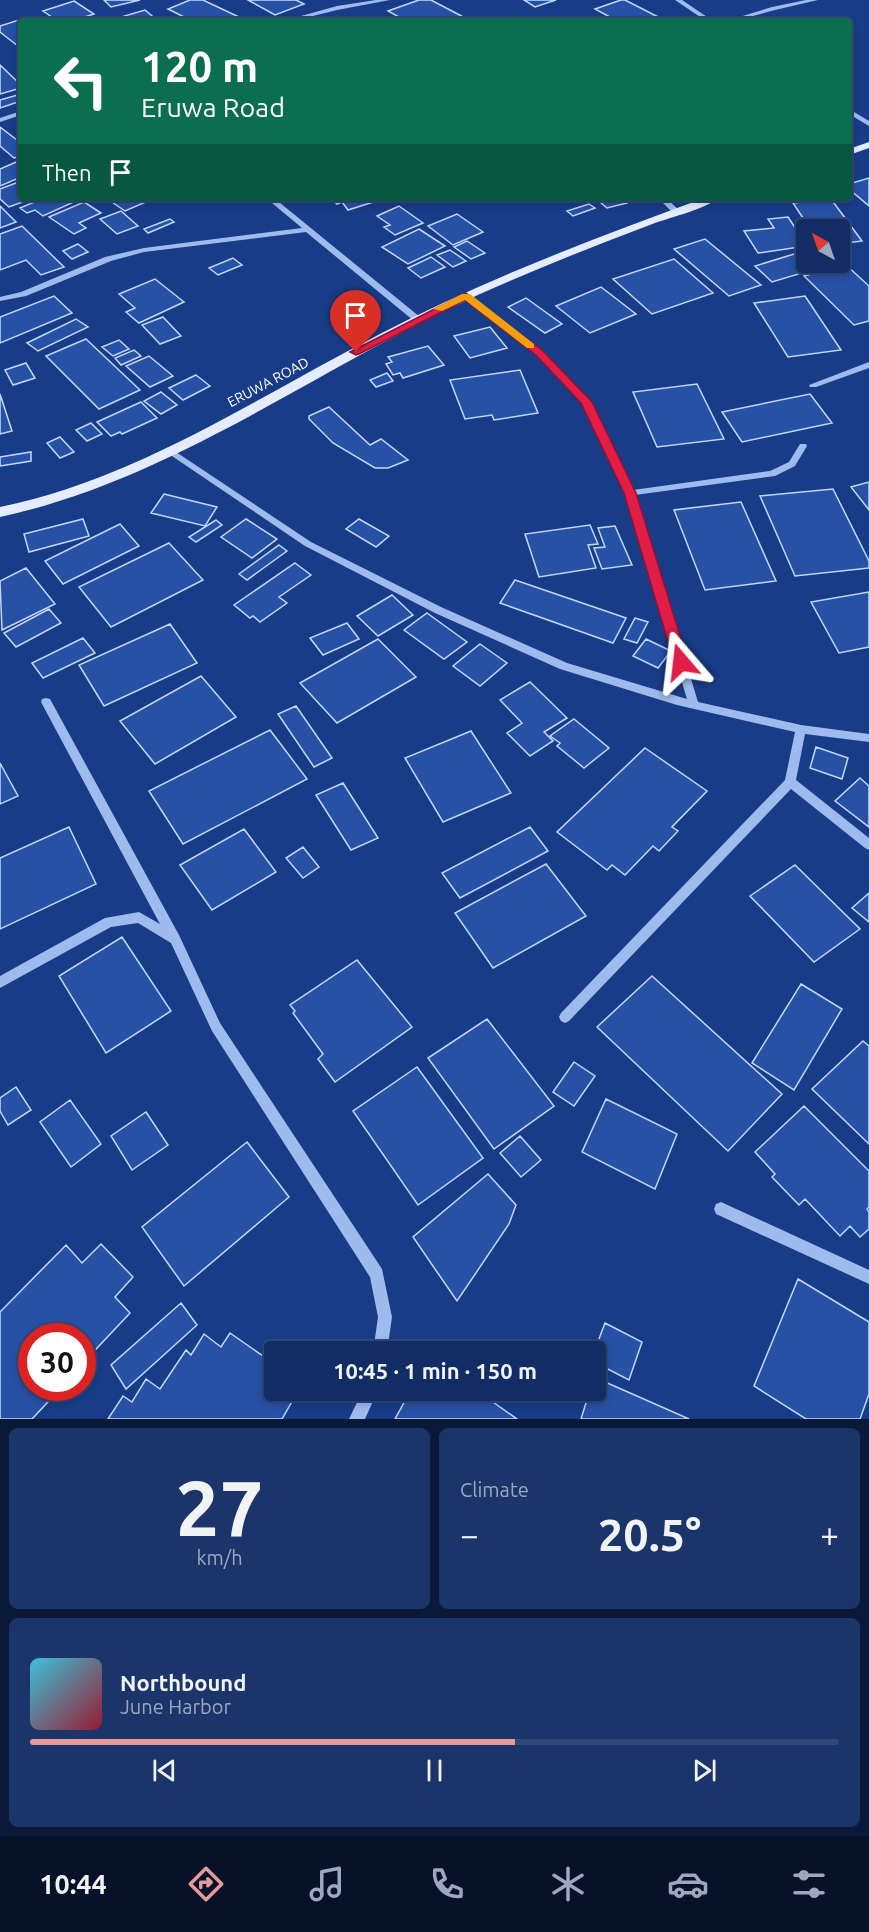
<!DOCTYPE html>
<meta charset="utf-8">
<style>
:root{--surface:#122d65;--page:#1b356b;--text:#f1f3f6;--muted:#9ca8bf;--line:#314979;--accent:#e69b98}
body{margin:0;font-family:Ubuntu,sans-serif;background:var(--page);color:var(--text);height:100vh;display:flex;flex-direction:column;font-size:22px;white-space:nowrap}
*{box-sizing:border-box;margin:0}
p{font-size:20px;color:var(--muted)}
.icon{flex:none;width:33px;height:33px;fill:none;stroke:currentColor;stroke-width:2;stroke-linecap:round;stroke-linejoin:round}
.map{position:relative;height:1419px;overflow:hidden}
.side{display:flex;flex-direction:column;gap:9px;padding:9px;background:#0a1938;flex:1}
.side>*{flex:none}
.guide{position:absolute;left:18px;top:18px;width:834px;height:183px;border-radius:6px;box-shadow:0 3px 9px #0003,0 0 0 2px var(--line);background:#0b6e4f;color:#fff;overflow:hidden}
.needle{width:39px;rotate:320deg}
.controls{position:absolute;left:796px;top:219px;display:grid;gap:12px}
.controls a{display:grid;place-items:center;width:54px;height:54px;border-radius:6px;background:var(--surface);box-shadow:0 3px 9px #0003,0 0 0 2px var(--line);font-size:30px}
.speed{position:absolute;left:18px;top:1323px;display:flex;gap:12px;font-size:30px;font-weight:700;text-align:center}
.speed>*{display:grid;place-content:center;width:78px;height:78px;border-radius:50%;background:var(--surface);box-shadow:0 3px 9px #0003,0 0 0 2px var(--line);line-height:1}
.speed .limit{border:9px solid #d22;background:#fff;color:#111}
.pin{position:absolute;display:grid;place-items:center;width:51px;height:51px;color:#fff;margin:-62px -26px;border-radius:50% 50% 50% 0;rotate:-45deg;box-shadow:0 0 6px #0007}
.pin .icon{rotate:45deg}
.me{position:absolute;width:66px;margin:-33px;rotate:343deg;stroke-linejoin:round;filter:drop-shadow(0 0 4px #0008)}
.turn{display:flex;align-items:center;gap:21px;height:126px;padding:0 24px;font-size:27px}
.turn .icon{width:78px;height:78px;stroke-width:2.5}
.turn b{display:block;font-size:42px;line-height:51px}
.then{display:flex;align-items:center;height:57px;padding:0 24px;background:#0003;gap:12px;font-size:22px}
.big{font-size:45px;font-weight:700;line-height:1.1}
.side .widget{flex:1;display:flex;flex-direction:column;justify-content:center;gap:9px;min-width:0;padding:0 21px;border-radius:9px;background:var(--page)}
.side .dial{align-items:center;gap:0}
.dial b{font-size:78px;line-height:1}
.song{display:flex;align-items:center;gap:18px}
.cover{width:72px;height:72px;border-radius:9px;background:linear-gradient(135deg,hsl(190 70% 55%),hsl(350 70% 35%))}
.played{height:6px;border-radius:3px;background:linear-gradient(90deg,var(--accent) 60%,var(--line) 60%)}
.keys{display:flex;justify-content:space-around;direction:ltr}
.heat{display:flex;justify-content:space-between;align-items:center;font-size:33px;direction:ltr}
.side .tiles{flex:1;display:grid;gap:9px;grid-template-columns:1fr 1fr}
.widget:last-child{grid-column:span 2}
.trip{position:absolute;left:264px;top:1341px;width:342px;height:60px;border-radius:6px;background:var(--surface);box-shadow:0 3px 9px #0003,0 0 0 2px var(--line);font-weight:700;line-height:60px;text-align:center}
.tabs{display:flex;height:96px;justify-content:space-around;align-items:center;background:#071228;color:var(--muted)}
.tabs .icon{width:42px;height:42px}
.tabs .current{color:var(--accent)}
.tabs b{font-size:27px;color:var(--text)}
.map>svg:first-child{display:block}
.building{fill:#2751a5;stroke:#c4d7fa;stroke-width:1.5}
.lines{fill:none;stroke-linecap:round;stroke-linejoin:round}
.minor{fill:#9fbaed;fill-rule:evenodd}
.major{fill:#e5ecff;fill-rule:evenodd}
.route{fill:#e11d48;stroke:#92132f;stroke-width:1.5}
.slow{fill:#f59e0b}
.labels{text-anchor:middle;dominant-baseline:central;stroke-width:6;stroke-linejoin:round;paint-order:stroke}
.far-street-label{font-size:14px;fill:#fff;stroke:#183c87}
</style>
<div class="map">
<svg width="869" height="1419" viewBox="0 0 869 1419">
<rect width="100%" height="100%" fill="#183c87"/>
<path class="building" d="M 104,0 L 140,0 L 111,7 Z
M 190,0 L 203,0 L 239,17 L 230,21 L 192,21 L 168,9 Z
M 248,0 L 296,0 L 304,4 L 275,15 Z
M 419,0 L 431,0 L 471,21 L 406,21 L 388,11 Z
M 524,0 L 556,0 L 535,7 Z
M 621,0 L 625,0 L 666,21 L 617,21 L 595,9 Z
M 74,1 L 94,14 L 72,21 L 58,21 L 43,11 Z
M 145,10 L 158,21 L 116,21 L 114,19 Z
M 22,19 L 24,21 L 21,21 L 21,45 L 18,46 L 0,32 L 0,26 Z
M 0,65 L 21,85 L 21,88 L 0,94 Z
M 21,94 L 21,101 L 0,108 L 0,100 Z
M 0,127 L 21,143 L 21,156 L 14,158 L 0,146 Z
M 21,160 L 21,177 L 0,186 L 0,169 Z
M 869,178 L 869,206 L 849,189 L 849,184 Z
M 21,181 L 21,198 L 28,200 L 9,207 L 0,199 L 0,189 Z
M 44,198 L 70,198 L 76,201 L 43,216 L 35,210 L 27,213 L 20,208 Z
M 106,198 L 155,198 L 125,211 Z
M 331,198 L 386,198 L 348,210 L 342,202 L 337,204 Z
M 614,198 L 623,198 L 627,203 L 607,208 L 600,202 Z
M 831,199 L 862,241 L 840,244 L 840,230 L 811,230 L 793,203 Z
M 84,202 L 101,213 L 79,223 L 86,228 L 74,234 L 49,217 Z
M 589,204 L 595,208 L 573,216 L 567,211 Z
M 0,206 L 16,222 L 0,228 Z
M 399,206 L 423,223 L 395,235 L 384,227 L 390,225 L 377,216 Z
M 121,211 L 138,226 L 117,234 L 100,219 Z
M 457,214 L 483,232 L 453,245 L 428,226 Z
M 788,217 L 807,246 L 758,253 L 744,231 L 774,228 L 768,219 Z
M 170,219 L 174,222 L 148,233 L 144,229 Z
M 22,226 L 64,267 L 41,275 L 26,260 L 0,270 L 0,234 Z
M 419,229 L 445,246 L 408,264 L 382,247 Z
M 705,239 L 761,285 L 729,296 L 674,249 Z
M 467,241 L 485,253 L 471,259 L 454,247 Z
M 78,244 L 88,252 L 72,259 L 63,251 Z
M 450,250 L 466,261 L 453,267 L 437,255 Z
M 794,254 L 812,270 L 772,282 L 755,266 Z
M 431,257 L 445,267 L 421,278 L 408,268 Z
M 233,258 L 242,265 L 218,275 L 209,268 Z
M 674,259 L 713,293 L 652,314 L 613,279 Z
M 846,265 L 869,286 L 869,321 L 854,325 L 804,276 Z
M 155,279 L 184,302 L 139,323 L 126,312 L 135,308 L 119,294 Z
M 601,287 L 636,314 L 590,333 L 556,306 Z
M 54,296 L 72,313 L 0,343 L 0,317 Z
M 805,296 L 841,350 L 788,357 L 754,303 Z
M 526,298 L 562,324 L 545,333 L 508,307 Z
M 163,317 L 181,336 L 160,344 L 142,325 Z
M 76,319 L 88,327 L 38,351 L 27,343 Z
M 490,327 L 507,348 L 470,358 L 454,336 Z
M 86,339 L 140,390 L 99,409 L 46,356 Z
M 119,340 L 129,349 L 113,356 L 102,347 Z
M 428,346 L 444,365 L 403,378 L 400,373 L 393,375 L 386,364 L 392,362 L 388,357 Z
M 134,350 L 141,356 L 121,365 L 115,358 Z
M 149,356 L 173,376 L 150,387 L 126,366 Z
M 26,363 L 35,378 L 13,385 L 5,370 Z
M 520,370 L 538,413 L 494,420 L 492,415 L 465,419 L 450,380 Z
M 387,373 L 393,381 L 376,387 L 370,380 Z
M 196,375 L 210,386 L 183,400 L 169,388 Z
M 697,384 L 724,439 L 657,447 L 633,392 Z
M 161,392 L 177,405 L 161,414 L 144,401 Z
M 0,394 L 12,431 L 0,434 Z
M 810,394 L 832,423 L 742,442 L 722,412 Z
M 141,402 L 157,418 L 122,434 L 120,432 L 111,436 L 97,422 Z
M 329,407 L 370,445 L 381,439 L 408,460 L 388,468 L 375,468 L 333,443 L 309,419 L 309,416 Z
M 91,423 L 102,434 L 87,441 L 76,430 Z
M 60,437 L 74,452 L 60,458 L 47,443 Z
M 31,452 L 31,461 L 0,466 L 0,457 Z
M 869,482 L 869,510 L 851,487 Z
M 833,489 L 869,561 L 869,568 L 795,576 L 760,496 Z
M 164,494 L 217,507 L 205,526 L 151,513 Z
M 741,502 L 776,581 L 705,590 L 674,510 Z
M 83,519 L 89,536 L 29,552 L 24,534 Z
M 246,519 L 277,539 L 252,558 L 221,537 Z
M 359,519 L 389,536 L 376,547 L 346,529 Z
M 216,520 L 222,525 L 196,542 L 189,537 Z
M 120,524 L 139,546 L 63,584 L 45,561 Z
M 590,525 L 598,544 L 588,545 L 596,568 L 539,577 L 525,534 Z
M 615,526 L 632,565 L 602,569 L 594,548 L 605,547 L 598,528 Z
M 169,543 L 203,580 L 111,627 L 79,587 Z
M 279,545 L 287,551 L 247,580 L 239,574 Z
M 295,563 L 311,575 L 279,597 L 287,603 L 260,622 L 253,616 L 250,618 L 234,605 Z
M 26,568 L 55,604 L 2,630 L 0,581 Z
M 515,580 L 626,618 L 613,643 L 500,603 Z
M 869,592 L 869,647 L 839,653 L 811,602 Z
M 392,595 L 413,615 L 378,636 L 357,616 Z
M 49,609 L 61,623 L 16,647 L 4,633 Z
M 427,613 L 467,642 L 444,659 L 404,630 Z
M 635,618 L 648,622 L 637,643 L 624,639 Z
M 347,623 L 359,639 L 323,655 L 310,638 Z
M 170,624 L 197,663 L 104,706 L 79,665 Z
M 83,638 L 95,653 L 43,678 L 32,663 Z
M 378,639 L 416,677 L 337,723 L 300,683 Z
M 646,639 L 671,651 L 658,668 L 633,656 Z
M 480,644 L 507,663 L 480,686 L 453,666 Z
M 201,676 L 236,717 L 155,764 L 120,721 Z
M 530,682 L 567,718 L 544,732 L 553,741 L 530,756 L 507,733 L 522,723 L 500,700 Z
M 296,706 L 332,758 L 314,767 L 278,714 Z
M 574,719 L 609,748 L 584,768 L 557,746 L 560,743 L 550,736 Z
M 270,730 L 307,779 L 183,844 L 149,791 Z
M 471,731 L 511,793 L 443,822 L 405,758 Z
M 816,747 L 848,758 L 842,779 L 810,768 Z
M 645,748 L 707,791 L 672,827 L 678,831 L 659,851 L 653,846 L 625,875 L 612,865 L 607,870 L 557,832 Z
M 0,763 L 18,796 L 0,804 Z
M 860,778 L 869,786 L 869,827 L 835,801 Z
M 343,783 L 378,838 L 351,850 L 316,795 Z
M 69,827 L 96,884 L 0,929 L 0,858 Z
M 530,827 L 548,851 L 460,898 L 442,873 Z
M 244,829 L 276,872 L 212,910 L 180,865 Z
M 303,847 L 319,867 L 303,878 L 286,858 Z
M 546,864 L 586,916 L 493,968 L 455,913 Z
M 795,865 L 860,929 L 814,962 L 750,896 Z
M 869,893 L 869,922 L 852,908 Z
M 122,937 L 171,1011 L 106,1053 L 59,976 Z
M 357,960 L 412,1027 L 335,1082 L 318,1059 L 323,1054 L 293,1013 L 295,1011 L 290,1005 Z
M 652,976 L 782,1094 L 728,1151 L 597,1027 Z
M 801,984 L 842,1009 L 794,1090 L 752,1063 Z
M 487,1019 L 554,1106 L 494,1149 L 428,1058 Z
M 863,1041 L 869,1046 L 869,1144 L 812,1089 Z
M 574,1062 L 595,1076 L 574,1106 L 553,1092 Z
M 417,1067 L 483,1158 L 418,1205 L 353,1111 Z
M 16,1087 L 31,1110 L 8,1125 L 0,1111 L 0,1098 Z
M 606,1099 L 677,1134 L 655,1189 L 582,1152 Z
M 70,1100 L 101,1144 L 71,1167 L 40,1122 Z
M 804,1106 L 869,1171 L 869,1207 L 867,1209 L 869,1212 L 869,1229 L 860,1237 L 850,1226 L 840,1236 L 805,1199 L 799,1205 L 772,1177 L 775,1174 L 755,1152 Z
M 146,1112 L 168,1145 L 132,1170 L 111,1136 Z
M 520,1136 L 541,1160 L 521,1177 L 500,1153 Z
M 247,1142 L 289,1197 L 184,1286 L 142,1227 Z
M 488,1174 L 516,1205 L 509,1224 L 457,1301 L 413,1237 Z
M 101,1244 L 133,1277 L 115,1297 L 130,1313 L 82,1364 L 82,1336 L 32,1336 L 32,1388 L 61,1388 L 32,1419 L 0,1419 L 0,1312 L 66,1245 L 82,1263 Z
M 798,1279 L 869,1322 L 869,1394 L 860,1419 L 806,1419 L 754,1386 Z
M 181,1303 L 197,1325 L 126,1389 L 111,1365 Z
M 605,1323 L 642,1342 L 629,1380 L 596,1363 L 594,1352 Z
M 230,1333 L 273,1363 L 265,1377 L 274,1384 L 274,1390 L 284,1390 L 294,1398 L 282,1419 L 108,1419 L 123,1396 L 132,1402 L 146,1379 L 160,1389 L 186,1350 L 191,1355 L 204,1334 L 221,1347 Z
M 596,1378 L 689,1419 L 581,1419 L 590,1390 L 596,1390 Z
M 411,1390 L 476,1390 L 517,1419 L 395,1419 Z"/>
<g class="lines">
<path class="minor" d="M 376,0 L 390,0 L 337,10 L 293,21 L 283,21 L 337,6 Z
M 675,0 L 682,0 L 713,21 L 706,21 Z
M 806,0 L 818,0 L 775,10 L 735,21 L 726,21 L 772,7 Z
M 849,109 L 869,121 L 869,126 L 849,114 Z
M 21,111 L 21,115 L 0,122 L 0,118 Z
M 266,198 L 274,198 L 420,317 L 420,321 L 414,321 L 306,232 L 144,252 L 111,261 L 26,296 L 0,301 L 0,297 L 21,292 L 105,257 L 144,248 L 302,228 Z
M 658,198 L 666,198 L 681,212 L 674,214 Z
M 463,294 L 469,294 L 543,351 L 589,400 L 633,490 L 770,471 L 789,462 L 800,444 L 806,444 L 807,446 L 795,466 L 775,476 L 635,495 L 698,702 L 801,725 L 869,734 L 869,742 L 805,734 L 796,780 L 869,838 L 869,850 L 865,848 L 791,789 L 569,1021 L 565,1023 L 561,1021 L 559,1017 L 561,1013 L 785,780 L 795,732 L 677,705 L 560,669 L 435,613 L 305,546 L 166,452 L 170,449 L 173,450 L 311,542 L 441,607 L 567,663 L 687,699 L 625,493 L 582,403 L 537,355 L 463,298 Z
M 869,362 L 869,368 L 816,387 L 810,387 L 809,385 Z
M 46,698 L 50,699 L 179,935 L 220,1023 L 382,1269 L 392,1317 L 387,1352 L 373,1352 L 378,1317 L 370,1277 L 212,1031 L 171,943 L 138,923 L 111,927 L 0,988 L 0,976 L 105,918 L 139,912 L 160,924 L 41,702 L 42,699 Z
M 721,1202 L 869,1270 L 869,1284 L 716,1214 L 714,1209 L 716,1204 Z
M 363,1390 L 378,1390 L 365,1419 L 349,1419 Z"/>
<path class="major" d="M 869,142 L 869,148 L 849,155 L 849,149 Z
M 704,198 L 718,198 C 705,209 672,217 655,223 C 602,243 548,264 496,287 C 329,359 180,478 0,517 L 0,507 C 137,479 256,398 378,335 C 483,280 593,239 704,198 Z"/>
</g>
<path class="route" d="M 466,293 L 543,351 L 592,402 L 636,493 L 688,662 L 686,666 L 676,666 L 674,662 L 624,493 L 581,403 L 536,355 L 465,300 L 359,354 L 356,355 L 350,352 Z"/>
<path class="slow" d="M 462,294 L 470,294 L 534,344 L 534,348 L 527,348 L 465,300 L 442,311 L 433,309 Z"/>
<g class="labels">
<g class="far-street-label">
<text transform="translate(268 382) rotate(-28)">ERUWA ROAD</text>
</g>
</g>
</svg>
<div class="controls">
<a><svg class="needle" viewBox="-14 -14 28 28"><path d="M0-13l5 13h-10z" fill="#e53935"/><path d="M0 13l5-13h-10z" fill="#9ca8bf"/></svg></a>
</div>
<div class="speed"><div class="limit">30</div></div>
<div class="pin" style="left:356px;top:352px;background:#d93025"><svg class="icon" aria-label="arrive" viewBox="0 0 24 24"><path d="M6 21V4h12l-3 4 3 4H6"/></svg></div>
<svg class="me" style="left:681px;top:662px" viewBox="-20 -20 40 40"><path d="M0-17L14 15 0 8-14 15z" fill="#e11d48" stroke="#fff" stroke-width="4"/></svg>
<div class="trip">10:45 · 1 min · 150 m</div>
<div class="guide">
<div class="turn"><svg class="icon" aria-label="left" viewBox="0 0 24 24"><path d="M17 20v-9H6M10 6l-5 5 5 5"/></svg><div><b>120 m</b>Eruwa Road</div></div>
<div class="then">Then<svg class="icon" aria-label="arrive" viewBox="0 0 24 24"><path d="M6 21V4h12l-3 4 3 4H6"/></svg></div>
</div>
</div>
<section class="side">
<div class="tiles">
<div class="widget dial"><b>27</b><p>km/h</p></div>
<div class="widget"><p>Climate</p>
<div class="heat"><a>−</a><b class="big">20.5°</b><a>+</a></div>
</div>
<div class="widget">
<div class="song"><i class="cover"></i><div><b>Northbound</b><p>June Harbor</p></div></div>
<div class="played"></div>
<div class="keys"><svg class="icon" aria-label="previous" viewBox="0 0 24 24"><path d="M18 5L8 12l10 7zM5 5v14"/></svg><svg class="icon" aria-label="pause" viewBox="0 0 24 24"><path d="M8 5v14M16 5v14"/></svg><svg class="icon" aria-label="next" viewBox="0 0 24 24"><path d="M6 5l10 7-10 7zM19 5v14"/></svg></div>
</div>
</div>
</section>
<nav class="tabs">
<b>10:44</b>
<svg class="icon current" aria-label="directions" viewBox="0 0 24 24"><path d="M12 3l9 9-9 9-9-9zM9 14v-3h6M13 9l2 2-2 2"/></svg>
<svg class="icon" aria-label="music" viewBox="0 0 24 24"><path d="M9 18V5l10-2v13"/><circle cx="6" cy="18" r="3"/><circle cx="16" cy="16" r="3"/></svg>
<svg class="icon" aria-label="phone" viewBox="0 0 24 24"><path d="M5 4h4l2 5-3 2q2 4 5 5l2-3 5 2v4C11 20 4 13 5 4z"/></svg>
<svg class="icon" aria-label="climate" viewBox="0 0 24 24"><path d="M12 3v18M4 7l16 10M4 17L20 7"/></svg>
<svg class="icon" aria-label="car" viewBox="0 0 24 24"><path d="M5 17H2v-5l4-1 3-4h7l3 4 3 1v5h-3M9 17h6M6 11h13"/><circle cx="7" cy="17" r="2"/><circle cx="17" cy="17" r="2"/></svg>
<svg class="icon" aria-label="filters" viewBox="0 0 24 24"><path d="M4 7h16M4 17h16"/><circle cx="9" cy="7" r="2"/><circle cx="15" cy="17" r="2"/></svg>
</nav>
